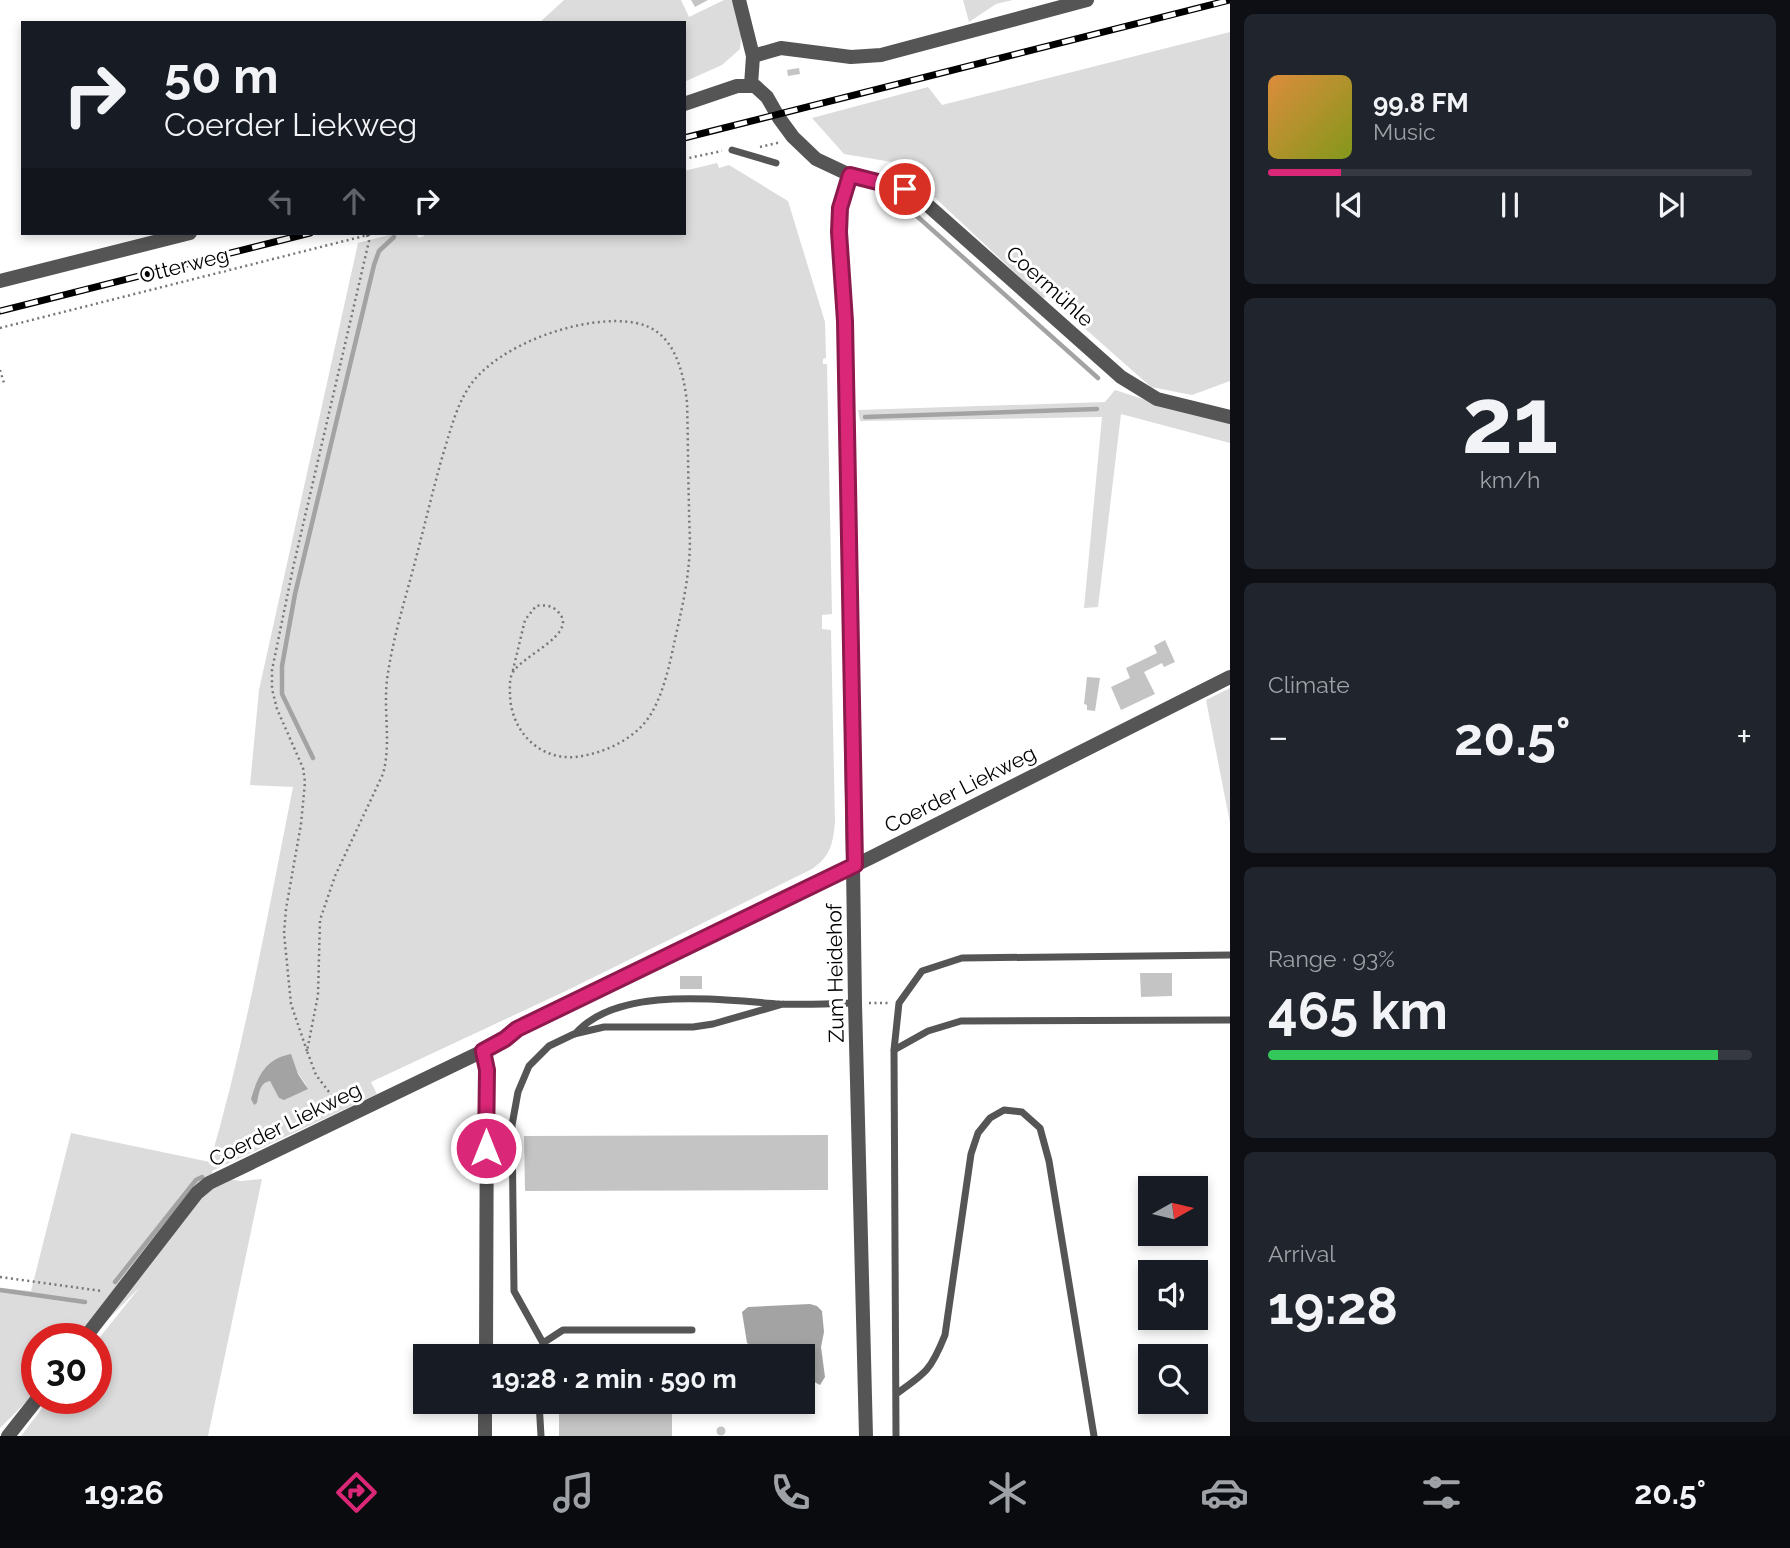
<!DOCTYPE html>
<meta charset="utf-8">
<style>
:root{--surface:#171b24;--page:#20242c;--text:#f1f3f6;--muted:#9ea1a6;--line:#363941;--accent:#db2777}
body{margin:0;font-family:Raleway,sans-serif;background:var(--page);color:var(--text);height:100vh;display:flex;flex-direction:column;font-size:26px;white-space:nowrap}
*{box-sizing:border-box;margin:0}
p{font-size:23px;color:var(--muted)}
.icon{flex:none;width:38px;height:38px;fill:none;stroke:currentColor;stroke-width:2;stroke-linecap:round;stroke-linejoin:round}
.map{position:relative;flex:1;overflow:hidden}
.sheet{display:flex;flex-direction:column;gap:14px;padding:14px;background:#0d0f14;width:560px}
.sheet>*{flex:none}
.banner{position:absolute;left:21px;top:21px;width:665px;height:214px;border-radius:0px;box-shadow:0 4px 10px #0003;background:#171b24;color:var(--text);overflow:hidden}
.needle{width:46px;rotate:82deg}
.buttons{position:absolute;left:1138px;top:1176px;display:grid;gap:14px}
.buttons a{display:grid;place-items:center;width:70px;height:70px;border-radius:0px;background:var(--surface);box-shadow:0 4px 10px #0003;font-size:35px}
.speed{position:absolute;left:21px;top:1323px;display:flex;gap:14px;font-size:35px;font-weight:700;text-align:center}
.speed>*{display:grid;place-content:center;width:91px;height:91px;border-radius:50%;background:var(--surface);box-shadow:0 4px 10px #0003;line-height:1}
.speed .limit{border:10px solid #d22;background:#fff;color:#111}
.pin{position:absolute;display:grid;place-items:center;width:60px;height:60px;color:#fff;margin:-30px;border:4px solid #fff;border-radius:50%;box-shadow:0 2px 7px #0007}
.me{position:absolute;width:77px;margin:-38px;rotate:0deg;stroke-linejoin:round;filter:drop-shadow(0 0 5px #0008)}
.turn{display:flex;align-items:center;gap:24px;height:147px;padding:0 28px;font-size:32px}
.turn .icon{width:91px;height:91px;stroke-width:2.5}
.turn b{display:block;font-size:49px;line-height:60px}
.lanes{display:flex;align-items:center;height:66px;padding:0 28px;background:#0003;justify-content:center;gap:35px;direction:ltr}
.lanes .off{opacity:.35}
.big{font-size:52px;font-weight:700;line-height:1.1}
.sheet .card{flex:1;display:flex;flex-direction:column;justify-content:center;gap:10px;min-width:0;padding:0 24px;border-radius:10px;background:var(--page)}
.sheet .dial{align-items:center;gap:0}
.dial b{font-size:91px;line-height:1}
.song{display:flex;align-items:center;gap:21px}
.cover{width:84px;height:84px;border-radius:10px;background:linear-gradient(135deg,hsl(30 70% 55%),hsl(70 70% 35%))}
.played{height:7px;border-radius:4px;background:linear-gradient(90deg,var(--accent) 15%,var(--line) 15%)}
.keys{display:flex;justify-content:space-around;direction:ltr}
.heat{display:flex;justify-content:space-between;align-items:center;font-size:38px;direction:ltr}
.charge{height:10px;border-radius:5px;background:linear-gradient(90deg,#34c759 93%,var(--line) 0)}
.trip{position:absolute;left:413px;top:1344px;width:402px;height:70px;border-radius:0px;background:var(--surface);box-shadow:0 4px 10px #0003;font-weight:700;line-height:70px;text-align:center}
.menu{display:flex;height:112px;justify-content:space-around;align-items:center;background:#090b0e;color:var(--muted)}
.menu .icon{width:49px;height:49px}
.menu .on{color:var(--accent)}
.menu b{font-size:32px;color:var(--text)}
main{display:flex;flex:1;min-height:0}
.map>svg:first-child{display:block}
.green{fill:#dcdcdc;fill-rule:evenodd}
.water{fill:#a3a3a3}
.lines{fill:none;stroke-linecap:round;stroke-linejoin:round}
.stream{stroke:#a3a3a3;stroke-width:4.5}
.building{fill:#c4c4c4}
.path{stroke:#777;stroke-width:2.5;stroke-dasharray:2 3.5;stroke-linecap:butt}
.lane{stroke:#555;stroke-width:7}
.street{stroke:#555;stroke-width:14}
.rail-casing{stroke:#000;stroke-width:7}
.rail{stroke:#fff;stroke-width:4.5;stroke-dasharray:13;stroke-linecap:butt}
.route-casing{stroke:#8e194d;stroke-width:18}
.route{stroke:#db2777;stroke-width:12}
.labels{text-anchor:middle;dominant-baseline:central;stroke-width:6;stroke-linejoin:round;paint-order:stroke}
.street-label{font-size:21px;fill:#000;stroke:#fff}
</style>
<main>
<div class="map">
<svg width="1230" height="1436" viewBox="0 0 1230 1436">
<rect width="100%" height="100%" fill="#fff"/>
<path class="green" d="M 564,0 L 681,0 L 689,17 L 724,0 L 733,0 L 742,32 L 740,49 L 722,65 L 684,82 L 684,23 L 539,23 Z
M 963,0 L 1013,0 L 996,4 L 969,22 Z
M 1230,32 L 1230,381 L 1192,395 L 1151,387 L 1047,295 L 1043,299 L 898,163 L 844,154 L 812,118 L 928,87 L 942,105 Z
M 717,163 L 719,168 L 729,165 L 788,201 L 825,322 L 826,358 L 823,359 L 823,364 L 827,364 L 832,614 L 822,615 L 822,629 L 831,630 L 835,822 C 833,843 831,856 812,869 L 570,989 L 371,1082 L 377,1094 L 212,1171 L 212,1177 L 241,1181 L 262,1179 L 208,1436 L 21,1436 L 50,1398 L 96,1398 L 96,1342 L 140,1287 L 89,1339 L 37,1339 L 37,1391 L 0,1428 L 0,1288 L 31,1291 L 71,1133 L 210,1162 C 246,1039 268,912 293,787 L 250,785 L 259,690 L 358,243 L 397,233 L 415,233 L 419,238 L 424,236 L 423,233 L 684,233 L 684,171 ZM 286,1055 L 306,1085 L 279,1097 L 270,1080 L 261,1085 Z
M 1115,390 L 1158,404 L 1230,423 L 1230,443 L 1121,414 L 1098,607 L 1084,608 L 1102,417 L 860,421 L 858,410 L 1105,402 Z
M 1230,688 L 1230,823 L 1206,700 Z"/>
<path class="water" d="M 291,1054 L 298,1074 L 308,1089 L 284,1100 L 279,1098 L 270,1081 C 259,1083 259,1094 257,1103 L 254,1105 L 251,1099 C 258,1076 265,1059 291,1054 Z
M 810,1304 L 817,1306 L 822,1311 L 824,1332 L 821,1347 L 825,1377 L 820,1385 L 803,1376 L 803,1356 L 767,1356 L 747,1343 L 742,1312 L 748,1307 Z"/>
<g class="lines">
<path class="stream" d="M 900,201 L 1098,378
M 865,417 L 1097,409
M 313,758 L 282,694 L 282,666 L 295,594 L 374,265 L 379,251 L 394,237
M 115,1282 L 196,1180 L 202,1177
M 0,1290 L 85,1302"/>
</g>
<path class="building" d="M 691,0 L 708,0 L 695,7 Z
M 799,68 L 800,74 L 788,76 L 787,70 Z
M 1165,640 L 1175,662 L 1164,667 L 1162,663 L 1144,672 L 1155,694 L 1121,710 L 1111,687 L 1130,678 L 1126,668 L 1157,653 L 1154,646 Z
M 1087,677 L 1100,678 L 1095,711 L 1087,710 L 1087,705 L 1084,704 Z
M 1140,973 L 1172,973 L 1172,996 L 1141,997 Z
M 680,976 L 702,976 L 702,989 L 680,989 Z
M 828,1135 L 828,1190 L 525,1191 L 524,1136 Z
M 672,1353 L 672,1356 L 580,1356 L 580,1354 Z
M 559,1402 L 672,1402 L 672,1436 L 559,1436 Z
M716.5 1431a4.5 4.5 0 1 1 9 0a4.5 4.5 0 1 1-9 0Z"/>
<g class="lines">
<path class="path" d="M 760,147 L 781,142
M 684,159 L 722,151
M 0,328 L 376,233
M 0,370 L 4,383
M 869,1003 L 890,1003
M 307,1051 L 291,1004 L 284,933 L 286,909 L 301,824 L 305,782 L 303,768 L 277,709 L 272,689 L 272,670 L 293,568 L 369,241 L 367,235
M 339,1105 L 316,1075 L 307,1051 L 318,995 L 320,920 L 335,876 L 383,774 C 392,741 382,707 388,673 C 394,633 407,594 417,554 C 426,520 434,485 444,451 C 451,429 456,407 469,387 C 497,344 587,313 636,323 C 674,330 683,370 687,402 C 688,437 688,472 689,508 C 689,525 691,543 689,561 C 687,587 681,613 675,639 C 670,663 664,692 651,714 C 636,739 603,754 575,757 C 538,760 511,730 510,695 C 510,690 509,680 512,674 C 519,656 584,633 556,610 C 551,605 543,605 536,606 L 525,620 L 512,674
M 0,1277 L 102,1291"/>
<path class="lane" d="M 732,150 L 776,163
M 575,1034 C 618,985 720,1000 780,1004 C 804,1005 830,1004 854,1003
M 894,1050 L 928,1031 L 961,1021 L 1230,1020
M 543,1343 L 514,1291 L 512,1125 L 518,1092 L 529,1066 L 549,1046 L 574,1034 L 604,1027 L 693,1027 L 713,1024 L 783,1004
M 540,1356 L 543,1343 L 563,1330 L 692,1330
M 896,1394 C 926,1373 931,1370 945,1335 L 971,1154 L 978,1133 L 990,1118 L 1004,1110 L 1022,1112 L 1040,1128 L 1049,1161 L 1094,1436
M 539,1402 L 541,1436
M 896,1436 L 894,1050 L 899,1003 L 922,971 L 962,958 L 1230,955"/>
<path class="street" d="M 739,0 L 753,56 L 751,85
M 753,56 L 781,48 L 851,57 L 881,55 L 1087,0
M 684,104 L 737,86 L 755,86 L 767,97 L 779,118 L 793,137 L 816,159 L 850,175 L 905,189 L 923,201 L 1121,377 L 1157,399 L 1230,417
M 850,175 L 840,208 L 839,232 L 845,321 L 855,1003 L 866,1436
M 0,281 L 190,233
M 483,1051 L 487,1070 L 486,1356
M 84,1339 L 197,1193 L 209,1183 L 483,1051 L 505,1039 L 517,1029 L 870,858 L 1230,677
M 8,1436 L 38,1398
M 485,1436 L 485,1402"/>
<defs>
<path id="rail" d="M 684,138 L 1230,0
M 0,311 L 310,233"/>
</defs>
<use href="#rail" class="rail-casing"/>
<use href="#rail" class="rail"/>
</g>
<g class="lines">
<defs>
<path id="route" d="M 486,1148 L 487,1070 L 483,1051 L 505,1039 L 517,1029 L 855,865 L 845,321 L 839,232 L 840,208 L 850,175 L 905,189"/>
</defs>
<use href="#route" class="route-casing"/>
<use href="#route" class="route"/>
</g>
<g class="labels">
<g class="street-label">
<text transform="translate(184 265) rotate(-14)">Otterweg</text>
<text transform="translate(1050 286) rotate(42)">Coermühle</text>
<text transform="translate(960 789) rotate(-27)">Coerder Liekweg</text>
<text transform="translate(835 973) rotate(-91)">Zum Heidehof</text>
<text transform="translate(285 1124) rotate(-26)">Coerder Liekweg</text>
</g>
</g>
</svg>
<div class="buttons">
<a><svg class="needle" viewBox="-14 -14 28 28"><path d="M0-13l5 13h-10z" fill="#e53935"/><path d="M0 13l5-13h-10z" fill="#9ea1a6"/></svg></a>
<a><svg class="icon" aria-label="sound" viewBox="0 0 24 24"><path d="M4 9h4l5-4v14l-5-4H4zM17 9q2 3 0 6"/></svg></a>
<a><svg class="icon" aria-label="search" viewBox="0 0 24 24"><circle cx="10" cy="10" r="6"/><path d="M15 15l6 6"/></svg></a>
</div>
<div class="speed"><div class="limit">30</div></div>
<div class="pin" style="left:905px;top:189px;background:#d93025"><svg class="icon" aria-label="arrive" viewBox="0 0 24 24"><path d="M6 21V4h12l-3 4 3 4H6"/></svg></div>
<svg class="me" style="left:486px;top:1148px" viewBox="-20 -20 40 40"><circle r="17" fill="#db2777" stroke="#fff" stroke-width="3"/><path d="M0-11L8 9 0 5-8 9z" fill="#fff"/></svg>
<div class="trip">19:28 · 2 min · 590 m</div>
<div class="banner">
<div class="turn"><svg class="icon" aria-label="right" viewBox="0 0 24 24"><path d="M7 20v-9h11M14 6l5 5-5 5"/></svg><div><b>50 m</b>Coerder Liekweg</div></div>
<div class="lanes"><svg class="icon off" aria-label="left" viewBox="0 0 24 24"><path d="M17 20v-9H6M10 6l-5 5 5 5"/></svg><svg class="icon off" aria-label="ahead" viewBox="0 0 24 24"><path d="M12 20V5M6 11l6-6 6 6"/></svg><svg class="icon" aria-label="right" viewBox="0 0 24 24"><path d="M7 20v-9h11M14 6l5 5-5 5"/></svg></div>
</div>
</div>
<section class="sheet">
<div class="card">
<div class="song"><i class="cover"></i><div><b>99.8 FM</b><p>Music</p></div></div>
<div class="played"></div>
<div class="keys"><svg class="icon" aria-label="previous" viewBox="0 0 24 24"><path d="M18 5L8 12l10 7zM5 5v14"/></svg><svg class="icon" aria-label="pause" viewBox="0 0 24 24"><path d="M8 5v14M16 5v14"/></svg><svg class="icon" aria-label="next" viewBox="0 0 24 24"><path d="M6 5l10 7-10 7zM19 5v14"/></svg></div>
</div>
<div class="card dial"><b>21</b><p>km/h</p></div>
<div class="card"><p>Climate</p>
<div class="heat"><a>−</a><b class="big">20.5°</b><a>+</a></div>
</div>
<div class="card"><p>Range · 93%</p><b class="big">465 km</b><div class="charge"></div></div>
<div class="card"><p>Arrival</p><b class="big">19:28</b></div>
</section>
</main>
<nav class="menu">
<b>19:26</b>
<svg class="icon on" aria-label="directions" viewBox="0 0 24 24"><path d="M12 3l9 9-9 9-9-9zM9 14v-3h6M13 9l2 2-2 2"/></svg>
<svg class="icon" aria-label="music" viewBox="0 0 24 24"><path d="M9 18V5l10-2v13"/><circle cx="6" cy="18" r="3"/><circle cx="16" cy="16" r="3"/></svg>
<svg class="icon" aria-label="phone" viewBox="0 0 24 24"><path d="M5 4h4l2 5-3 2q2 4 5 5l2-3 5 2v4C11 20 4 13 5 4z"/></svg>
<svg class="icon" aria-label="climate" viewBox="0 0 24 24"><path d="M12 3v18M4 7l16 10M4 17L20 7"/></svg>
<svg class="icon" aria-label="car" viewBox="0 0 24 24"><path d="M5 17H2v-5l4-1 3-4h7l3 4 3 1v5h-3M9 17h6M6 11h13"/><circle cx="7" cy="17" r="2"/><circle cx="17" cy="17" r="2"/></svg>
<svg class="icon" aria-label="filters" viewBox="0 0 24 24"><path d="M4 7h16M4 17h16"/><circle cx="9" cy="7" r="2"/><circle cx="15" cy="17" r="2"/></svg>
<b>20.5°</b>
</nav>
